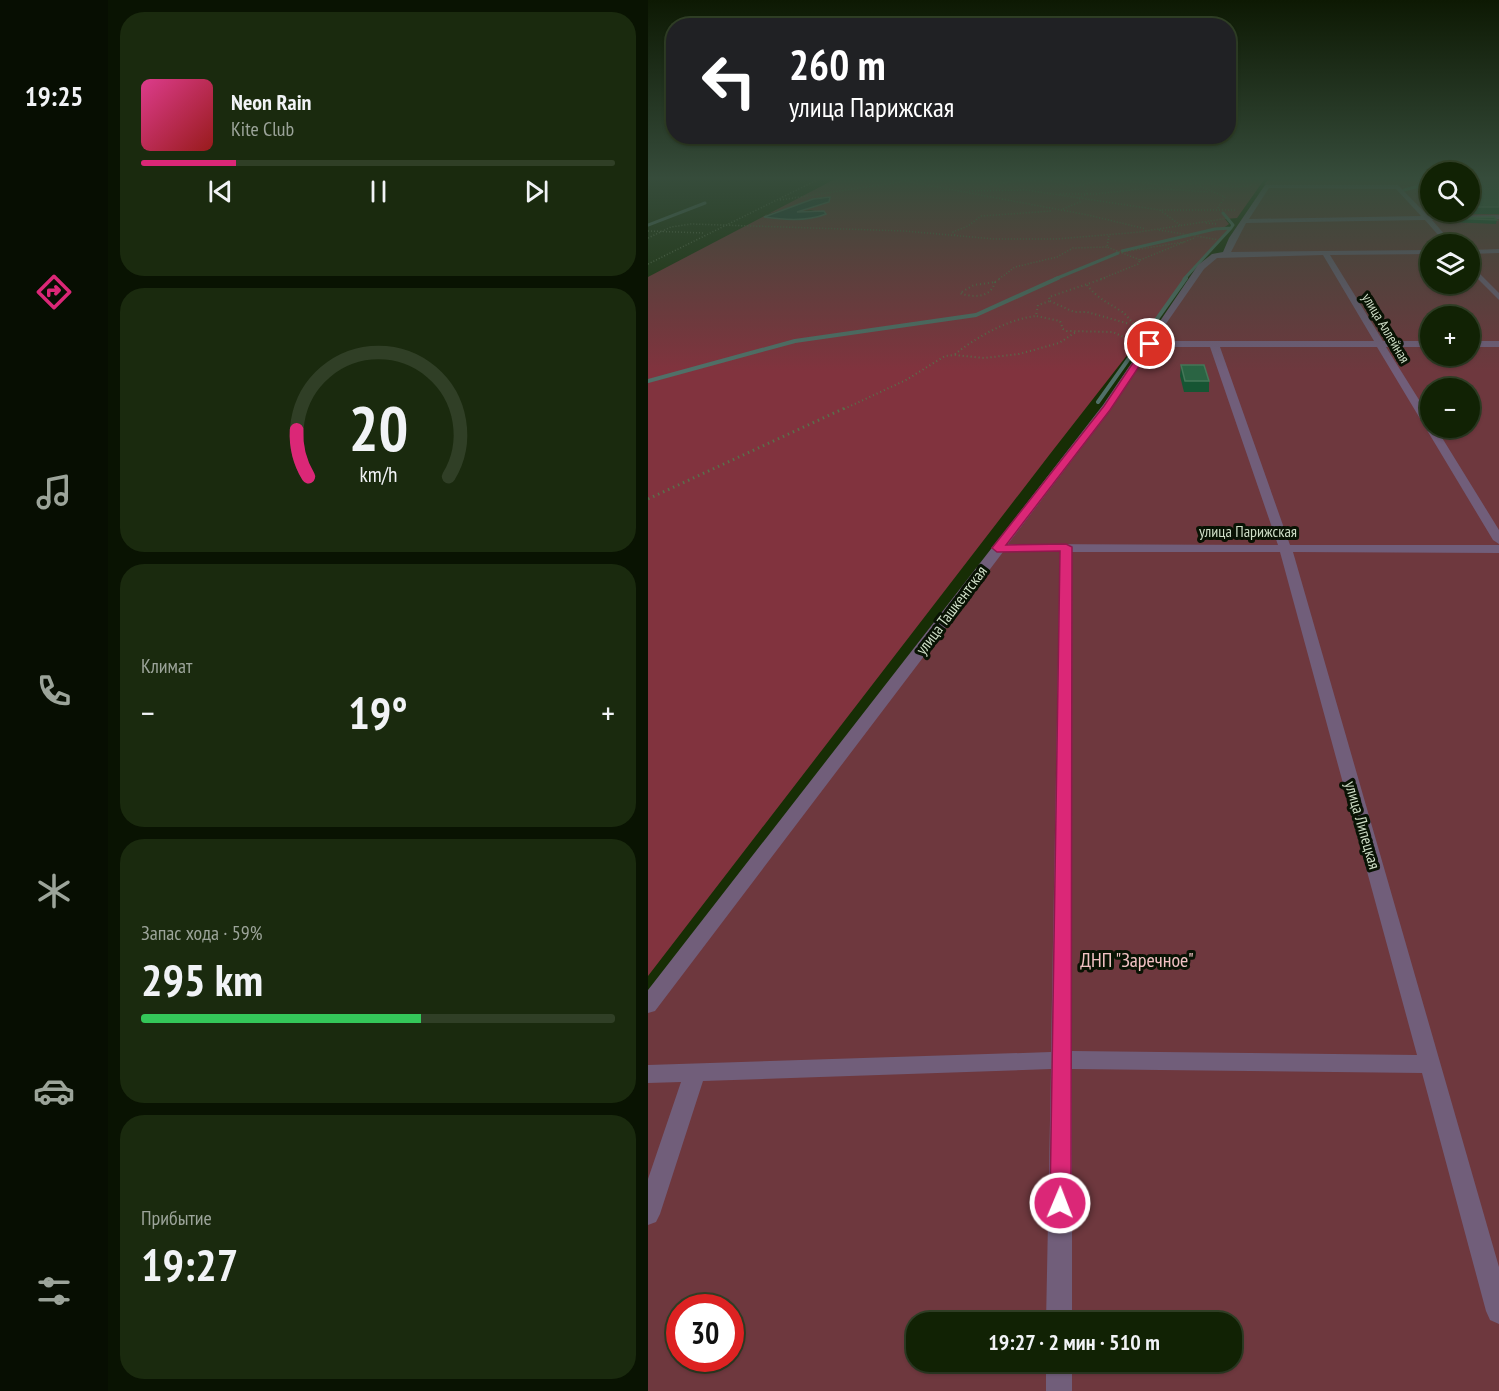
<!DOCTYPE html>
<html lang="ru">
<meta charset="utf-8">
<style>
:root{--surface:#112204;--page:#1a2a0e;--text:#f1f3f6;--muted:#9ca49a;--line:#303f26;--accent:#db2777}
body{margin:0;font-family:"PT Sans Narrow",sans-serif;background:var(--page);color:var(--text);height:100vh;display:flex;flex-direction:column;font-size:22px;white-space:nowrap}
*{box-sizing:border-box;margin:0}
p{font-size:20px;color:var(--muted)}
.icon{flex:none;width:33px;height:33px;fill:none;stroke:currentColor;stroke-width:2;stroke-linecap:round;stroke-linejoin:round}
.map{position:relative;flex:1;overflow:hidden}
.sheet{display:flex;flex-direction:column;gap:12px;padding:12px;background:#091302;width:540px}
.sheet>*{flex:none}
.banner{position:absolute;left:18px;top:18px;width:570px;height:126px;border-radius:24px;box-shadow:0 2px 4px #0004,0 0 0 2px var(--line);background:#202124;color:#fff;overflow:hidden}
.buttons{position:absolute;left:772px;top:162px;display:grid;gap:12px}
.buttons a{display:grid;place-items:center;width:60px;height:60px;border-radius:50%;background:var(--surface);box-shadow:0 2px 4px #0004,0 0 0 2px var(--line);font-size:30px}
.speed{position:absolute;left:18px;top:1294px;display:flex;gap:12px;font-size:30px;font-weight:700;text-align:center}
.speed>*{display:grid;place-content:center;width:78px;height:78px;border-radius:50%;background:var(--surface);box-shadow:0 2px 4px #0004,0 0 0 2px var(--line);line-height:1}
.speed .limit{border:9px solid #d22;background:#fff;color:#111}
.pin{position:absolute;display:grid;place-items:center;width:51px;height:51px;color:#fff;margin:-26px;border:3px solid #fff;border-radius:50%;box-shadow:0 2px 6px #0007}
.me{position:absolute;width:66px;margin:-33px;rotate:1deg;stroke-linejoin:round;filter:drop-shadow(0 0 4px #0008)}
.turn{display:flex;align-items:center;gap:21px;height:126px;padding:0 24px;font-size:27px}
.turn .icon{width:78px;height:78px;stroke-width:2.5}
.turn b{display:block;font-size:42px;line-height:51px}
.big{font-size:45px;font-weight:700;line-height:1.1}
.sheet .card{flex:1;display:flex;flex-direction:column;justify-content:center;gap:9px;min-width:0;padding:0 21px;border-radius:24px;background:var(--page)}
.sheet .dial{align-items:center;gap:0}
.dial svg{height:156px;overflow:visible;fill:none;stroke:var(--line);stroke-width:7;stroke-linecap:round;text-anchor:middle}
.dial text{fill:var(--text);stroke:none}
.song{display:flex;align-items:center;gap:18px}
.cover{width:72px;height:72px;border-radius:9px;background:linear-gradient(135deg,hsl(330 70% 55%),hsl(0 70% 35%))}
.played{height:6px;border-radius:3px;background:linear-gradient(90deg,var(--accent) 20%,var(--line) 20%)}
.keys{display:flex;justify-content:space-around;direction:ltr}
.heat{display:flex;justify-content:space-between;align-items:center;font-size:33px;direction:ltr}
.charge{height:9px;border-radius:4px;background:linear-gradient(90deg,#34c759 59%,var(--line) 0)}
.trip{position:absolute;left:258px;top:1312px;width:336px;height:60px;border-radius:24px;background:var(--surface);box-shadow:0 2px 4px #0004,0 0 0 2px var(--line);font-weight:700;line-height:60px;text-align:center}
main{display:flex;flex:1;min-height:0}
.dock{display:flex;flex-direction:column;width:108px;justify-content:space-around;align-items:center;background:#070e02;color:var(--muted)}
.dock .icon{width:42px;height:42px}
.dock .selected{color:var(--accent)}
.dock b{font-size:27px;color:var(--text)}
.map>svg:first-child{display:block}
.green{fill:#6e383e;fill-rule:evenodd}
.forest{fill:#81333e;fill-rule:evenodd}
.water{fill:#1a4140;stroke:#507068;stroke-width:1.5}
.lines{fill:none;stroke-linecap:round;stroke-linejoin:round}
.stream-far1{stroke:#507068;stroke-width:3}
.stream{stroke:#507068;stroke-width:4}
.path-far2{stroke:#5a6e4b;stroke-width:1.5;stroke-dasharray:1 2;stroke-linecap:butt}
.path-far1{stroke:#5a6e4b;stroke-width:2;stroke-dasharray:1 3;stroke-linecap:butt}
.path{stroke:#5a6e4b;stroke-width:3;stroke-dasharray:1.5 4;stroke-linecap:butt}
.street{fill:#715e7a;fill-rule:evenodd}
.wall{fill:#165533}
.building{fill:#2a6443;stroke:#447758;stroke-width:1.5}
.route{fill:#db2777;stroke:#8e194d;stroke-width:1.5}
.labels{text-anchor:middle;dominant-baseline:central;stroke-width:6;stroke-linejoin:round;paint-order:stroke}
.far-street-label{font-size:14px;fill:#cfdec7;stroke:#091304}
.street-label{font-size:16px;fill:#cfdec7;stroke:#091304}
.near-park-label{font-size:20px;fill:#f1c1c3;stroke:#091304}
</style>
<main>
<nav class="dock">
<b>19:25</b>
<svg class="icon selected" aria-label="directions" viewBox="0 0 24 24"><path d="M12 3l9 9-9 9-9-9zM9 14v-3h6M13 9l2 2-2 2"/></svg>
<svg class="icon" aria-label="music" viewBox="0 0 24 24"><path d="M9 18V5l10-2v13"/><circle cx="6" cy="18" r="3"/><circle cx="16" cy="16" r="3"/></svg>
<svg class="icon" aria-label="phone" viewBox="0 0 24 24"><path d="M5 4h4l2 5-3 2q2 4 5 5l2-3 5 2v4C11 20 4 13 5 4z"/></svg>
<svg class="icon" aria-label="climate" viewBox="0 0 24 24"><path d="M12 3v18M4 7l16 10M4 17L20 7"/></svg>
<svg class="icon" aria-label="car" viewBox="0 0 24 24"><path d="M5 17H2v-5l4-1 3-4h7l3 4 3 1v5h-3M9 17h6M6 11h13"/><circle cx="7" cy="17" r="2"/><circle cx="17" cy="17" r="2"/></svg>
<svg class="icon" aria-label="filters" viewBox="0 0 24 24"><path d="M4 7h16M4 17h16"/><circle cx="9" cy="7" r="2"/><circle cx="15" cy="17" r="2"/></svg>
</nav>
<section class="sheet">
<div class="card">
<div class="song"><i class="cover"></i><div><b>Neon Rain</b><p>Kite Club</p></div></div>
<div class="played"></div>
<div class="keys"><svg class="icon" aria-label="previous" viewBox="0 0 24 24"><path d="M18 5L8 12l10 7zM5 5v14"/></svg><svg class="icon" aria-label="pause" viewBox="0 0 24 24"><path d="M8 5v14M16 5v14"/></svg><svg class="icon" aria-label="next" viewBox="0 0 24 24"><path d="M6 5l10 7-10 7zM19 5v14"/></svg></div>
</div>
<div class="card dial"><svg viewBox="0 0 100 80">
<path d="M14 69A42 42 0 1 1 86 69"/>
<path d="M14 69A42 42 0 0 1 8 45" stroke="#db2777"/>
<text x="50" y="56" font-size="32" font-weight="700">20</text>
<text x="50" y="72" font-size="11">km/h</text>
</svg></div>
<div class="card"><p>Климат</p>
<div class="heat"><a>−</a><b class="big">19°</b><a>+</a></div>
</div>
<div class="card"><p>Запас хода · 59%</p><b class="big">295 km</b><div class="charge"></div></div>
<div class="card"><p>Прибытие</p><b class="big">19:27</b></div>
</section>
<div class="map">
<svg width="851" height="1391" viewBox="0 0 851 1391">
<rect width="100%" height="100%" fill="#172e05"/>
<path class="green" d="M 624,177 L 783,177 L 771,182 L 783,186 L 783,212 L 822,212 L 851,186 L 851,1391 L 0,1391 L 0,1005 L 459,408 L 561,259 L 579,252 L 620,186 L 616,184 ZM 783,244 L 822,244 L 822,284 L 783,284 ZM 783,316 L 822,316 L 822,356 L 783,356 ZM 783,388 L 822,388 L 822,428 L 783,428 ZM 32,1308 L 82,1308 L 82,1359 L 32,1359 ZM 268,1323 L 584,1323 L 584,1362 L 268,1362 Z"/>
<path class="forest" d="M 191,177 L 618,177 L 589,218 L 577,219 L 581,224 L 574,229 L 581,229 L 551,263 L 402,454 L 0,976 L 0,277 ZM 177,197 L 180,200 L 147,212 L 163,210 L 178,214 C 158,222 139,218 119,218 L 117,215 Z"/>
<path class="water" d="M 182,197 L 181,202 L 149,212 L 176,211 L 178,214 C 159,222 136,220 116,217 L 165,199 Z"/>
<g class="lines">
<path class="stream-far1" d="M 756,190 L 783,183
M 0,225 L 57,203
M 474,251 L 567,229 L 583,228 L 585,225 L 575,213
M 407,279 L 470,253
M 536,279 L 583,228"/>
<path class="stream" d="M 0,381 L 147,341 L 328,315 L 410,278
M 450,402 L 538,278"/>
<path class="path-far2" d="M 236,177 L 440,215 L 498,229
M 564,177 L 608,180
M 269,180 L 307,177
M 464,180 L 521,185 L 553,183 L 555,179 L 564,177
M 352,187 L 342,184 L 394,179 L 426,186 L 473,177
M 321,191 L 378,190 L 512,210
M 412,194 L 447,194 L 501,188 L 560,192
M 431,199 L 439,193 L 435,185
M 132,200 L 258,181
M 570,208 L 577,197 L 552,186 L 553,183 L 587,187 L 605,185
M 415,209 L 434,201
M 558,223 L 569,224
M 532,225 L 512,210 L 587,210
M 511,230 L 572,240
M 0,231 L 56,233
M 307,235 L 305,232 L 320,226 L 333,216 L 404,211
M 0,238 L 23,227 L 43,224 L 257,231 L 346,239 L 409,239 L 491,232 L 581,218
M 473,252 L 536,242
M 492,260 L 546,238
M 0,264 L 175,177
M 351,279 L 367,267 L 409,257 L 425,248 L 459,247
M 453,279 L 490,264 L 492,260 L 459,247 L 461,235"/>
<path class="path-far1" d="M 457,278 L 401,297 L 402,301 L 390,305 L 388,316 L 412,321 L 415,329 L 419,331 L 465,332 L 486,342
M 347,282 C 343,298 325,298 312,293 L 326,285 Z
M 347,282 L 353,278
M 439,285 C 450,299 459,302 473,311 C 483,318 481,323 495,329
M 402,301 L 426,312 L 439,312 L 482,324
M 307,354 C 329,337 360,319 388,316
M 196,409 L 258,380 L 297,356 L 307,355 L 336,358 L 371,354 L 411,343 L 428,332"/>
<path class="path" d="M 0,499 L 199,407"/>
<path class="street" d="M 617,185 L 750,185 L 780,216 L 851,215 L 851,219 L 784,220 L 805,244 L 798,244 L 777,220 L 598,223 L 583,252 L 783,250 L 783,254 L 682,255 L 735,341 L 783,341 L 783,347 L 738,347 L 783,419 L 783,428 L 788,428 L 851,530 L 851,544 L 845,540 L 729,347 L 572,347 L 642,545 L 851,545 L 851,553 L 645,552 L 851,1267 L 851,1324 L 842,1320 L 838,1311 L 774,1073 L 424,1069 L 424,1323 L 398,1323 L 403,1069 L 55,1081 L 12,1214 L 8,1222 L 0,1225 L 0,1179 L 33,1082 L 0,1083 L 0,1065 L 403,1052 L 412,552 L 355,552 L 7,1011 L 0,1013 L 0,990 L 455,405 L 550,265 L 564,254 L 575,252 L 581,238 ZM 621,188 L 748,189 L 773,216 L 601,219 ZM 675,255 L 726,341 L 506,341 L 556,269 L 569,258 ZM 503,347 L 562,347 L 630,545 L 360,544 L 463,409 ZM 424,552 L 632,552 L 769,1055 L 424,1051 Z
M 851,249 L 851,253 L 822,254 L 822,250 Z
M 822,264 L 851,293 L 851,300 L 822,271 Z
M 822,341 L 851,341 L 851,347 L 822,347 Z
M 398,1362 L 424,1362 L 424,1391 L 398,1391 Z"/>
</g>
<path class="wall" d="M 770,177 L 783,177 L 783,195 L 771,195 L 772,189 L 778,184 Z
M 822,177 L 851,177 L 851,214 L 792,214 L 790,212 L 822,212 Z
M 800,218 L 849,220 L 848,224 L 799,222 Z
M 533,365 L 561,381 L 561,392 L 536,392 L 532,376 Z"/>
<path class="building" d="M 778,177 L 783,177 L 783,189 L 772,189 L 782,180 Z
M 822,177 L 851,177 L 851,207 L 822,207 Z
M 846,217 L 849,220 L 800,218 Z
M 533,365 L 556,365 L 561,381 L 537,381 Z"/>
<linearGradient id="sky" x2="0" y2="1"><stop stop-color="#0d1903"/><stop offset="0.48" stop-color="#364c3b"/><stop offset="1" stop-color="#364c3b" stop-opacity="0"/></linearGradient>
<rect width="851" height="371" fill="url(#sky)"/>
<path class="route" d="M 502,341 L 506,344 L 462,410 L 358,545 L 418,544 L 424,547 L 423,1203 L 420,1210 L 412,1213 L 405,1210 L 402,1203 L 412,551 L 349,552 L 344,548 L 456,406 L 499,342 Z"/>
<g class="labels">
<g class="far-street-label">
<text transform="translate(738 328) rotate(59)">улица Аллейная</text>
</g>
<g class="street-label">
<text x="600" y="531">улица Парижская</text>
<text transform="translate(303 610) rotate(-53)">улица Ташкентская</text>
<text transform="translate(715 825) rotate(74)">улица Липецкая</text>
</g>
<g class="near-park-label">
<text x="489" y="960">ДНП "Заречное"</text>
</g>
</g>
</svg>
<div class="buttons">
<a><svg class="icon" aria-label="search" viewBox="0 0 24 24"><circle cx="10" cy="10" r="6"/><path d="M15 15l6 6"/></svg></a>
<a><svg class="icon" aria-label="layers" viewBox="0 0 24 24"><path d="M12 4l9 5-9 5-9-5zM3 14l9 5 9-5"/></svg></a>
<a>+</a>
<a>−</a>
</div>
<div class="speed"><div class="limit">30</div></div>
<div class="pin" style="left:502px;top:344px;background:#d93025"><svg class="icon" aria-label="arrive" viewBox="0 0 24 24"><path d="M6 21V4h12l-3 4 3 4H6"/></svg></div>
<svg class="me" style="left:412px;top:1203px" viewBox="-20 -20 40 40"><circle r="17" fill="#db2777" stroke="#fff" stroke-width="3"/><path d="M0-11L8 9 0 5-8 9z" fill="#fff"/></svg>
<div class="trip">19:27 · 2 мин · 510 m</div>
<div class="banner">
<div class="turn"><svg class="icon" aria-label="left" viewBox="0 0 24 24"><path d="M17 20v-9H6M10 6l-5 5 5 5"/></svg><div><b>260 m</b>улица Парижская</div></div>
</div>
</div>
</main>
